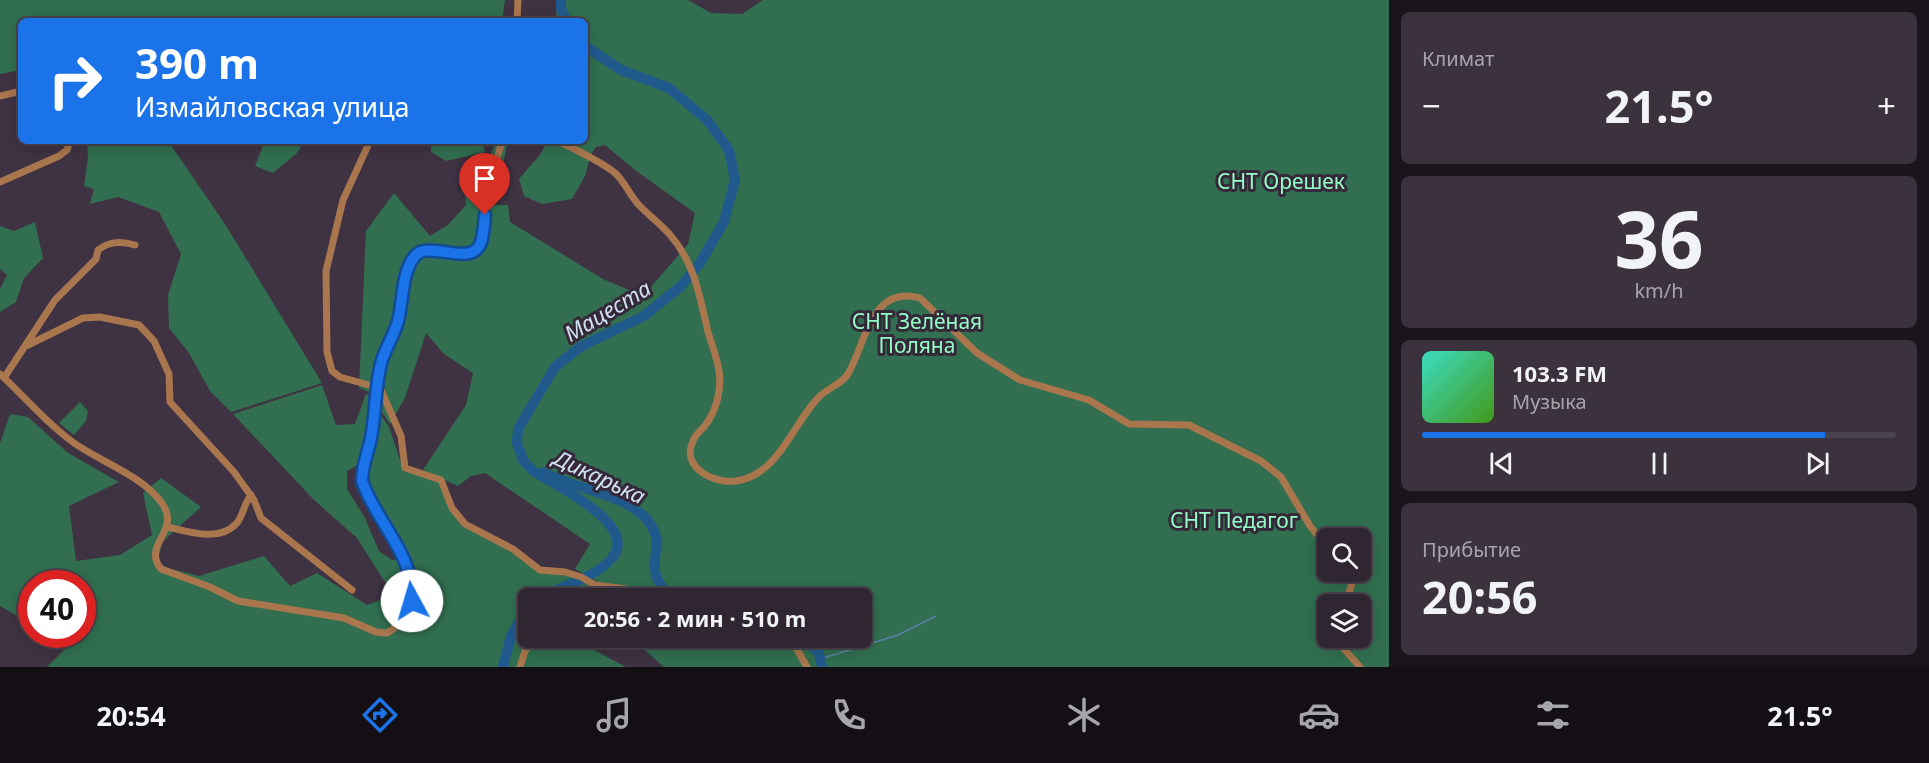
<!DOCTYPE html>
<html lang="ru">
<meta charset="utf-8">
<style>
:root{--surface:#2f2632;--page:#3b323e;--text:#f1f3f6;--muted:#a7a5ac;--line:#4a434d;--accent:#1a73e8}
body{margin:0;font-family:"Noto Sans",sans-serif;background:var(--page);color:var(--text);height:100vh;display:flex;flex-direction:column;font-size:22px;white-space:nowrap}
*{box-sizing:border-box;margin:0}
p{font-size:20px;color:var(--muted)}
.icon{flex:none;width:33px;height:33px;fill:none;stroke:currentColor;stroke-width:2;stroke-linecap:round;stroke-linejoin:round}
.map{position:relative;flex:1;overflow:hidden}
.panel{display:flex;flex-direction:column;gap:12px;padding:12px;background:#1a151c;width:540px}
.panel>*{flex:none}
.hud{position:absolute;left:18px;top:18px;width:570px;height:126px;border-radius:9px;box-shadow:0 3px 15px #0003,0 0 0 2px var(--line);background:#1a73e8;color:#fff;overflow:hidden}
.tools{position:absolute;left:1317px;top:528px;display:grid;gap:12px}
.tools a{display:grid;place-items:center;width:54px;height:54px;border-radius:9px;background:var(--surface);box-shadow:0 3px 15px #0003,0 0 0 2px var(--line);font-size:30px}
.speed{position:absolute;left:18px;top:570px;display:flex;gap:12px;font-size:30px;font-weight:700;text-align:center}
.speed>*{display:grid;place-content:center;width:78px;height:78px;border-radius:50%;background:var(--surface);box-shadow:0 3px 15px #0003,0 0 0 2px var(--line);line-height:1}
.speed .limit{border:9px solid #d22;background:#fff;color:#111}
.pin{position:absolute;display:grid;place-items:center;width:51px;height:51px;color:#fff;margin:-62px -26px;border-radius:50% 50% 50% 0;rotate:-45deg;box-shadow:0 0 6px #0007}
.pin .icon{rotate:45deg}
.me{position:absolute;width:66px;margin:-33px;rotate:354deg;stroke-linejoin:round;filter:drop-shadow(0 0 4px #0008)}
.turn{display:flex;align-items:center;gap:21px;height:126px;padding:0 18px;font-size:27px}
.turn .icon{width:78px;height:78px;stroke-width:2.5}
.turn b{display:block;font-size:42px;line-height:51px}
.big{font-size:45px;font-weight:700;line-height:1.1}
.panel .widget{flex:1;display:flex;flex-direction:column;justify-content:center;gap:9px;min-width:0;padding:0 21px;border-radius:9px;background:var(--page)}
.panel .dial{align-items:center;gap:0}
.dial b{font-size:78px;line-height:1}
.song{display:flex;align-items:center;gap:18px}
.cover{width:72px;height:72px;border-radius:9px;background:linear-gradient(135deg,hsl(170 70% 55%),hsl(100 70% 35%))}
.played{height:6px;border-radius:3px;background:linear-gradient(90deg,var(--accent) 85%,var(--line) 85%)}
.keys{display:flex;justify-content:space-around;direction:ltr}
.heat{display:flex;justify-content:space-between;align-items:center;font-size:33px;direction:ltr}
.trip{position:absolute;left:518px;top:588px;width:354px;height:60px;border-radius:9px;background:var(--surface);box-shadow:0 3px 15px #0003,0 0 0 2px var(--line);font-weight:700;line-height:60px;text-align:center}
.tab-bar{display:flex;height:96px;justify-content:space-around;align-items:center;background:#130f14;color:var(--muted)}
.tab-bar .icon{width:42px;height:42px}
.tab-bar .on{color:var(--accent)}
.tab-bar b{font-size:27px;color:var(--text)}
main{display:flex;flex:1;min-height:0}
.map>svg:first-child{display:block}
.green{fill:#316f50;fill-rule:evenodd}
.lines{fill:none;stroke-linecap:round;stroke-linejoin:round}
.stream{stroke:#5a80a7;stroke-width:1.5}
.river{stroke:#205a8d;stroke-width:10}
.minor{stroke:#a9764e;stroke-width:7}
.route-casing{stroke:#114b97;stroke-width:15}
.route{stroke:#1a73e8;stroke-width:10}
.labels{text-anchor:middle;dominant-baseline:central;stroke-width:6;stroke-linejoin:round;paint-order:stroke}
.park-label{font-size:21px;fill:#92fdc5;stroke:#352839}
.water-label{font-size:22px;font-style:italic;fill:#cfe1f3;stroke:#352839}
</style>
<main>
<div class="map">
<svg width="1389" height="667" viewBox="0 0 1389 667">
<rect width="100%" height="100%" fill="#3f3243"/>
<path class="green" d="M 0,0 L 505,0 L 502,21 L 21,21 L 21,70 L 0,74 Z
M 557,0 L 688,0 L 711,13 L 742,14 L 763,0 L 1389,0 L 1389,667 L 664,667 L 631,638 L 861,638 L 861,598 L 601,598 L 598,582 L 575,569 L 590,544 L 485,473 L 471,476 L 458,486 L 423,470 L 466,405 L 473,373 L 444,354 L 426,333 L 405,398 L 390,424 L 367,391 L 359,388 L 366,231 L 394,193 L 430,236 L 448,225 L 466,205 L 465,192 L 483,170 L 497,141 L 508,141 L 494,205 L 508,205 L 510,222 L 603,279 L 643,296 L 688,244 L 695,213 L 635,170 L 605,145 L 596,147 L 591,154 L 585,176 L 572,199 L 542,204 L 524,196 L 519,179 L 539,156 L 548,141 L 585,141 L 585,21 L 556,21 ZM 1328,538 L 1360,538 L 1360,572 L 1328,572 ZM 1328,604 L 1360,604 L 1360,638 L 1328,638 Z
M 87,141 L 168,141 L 225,224 L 322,383 L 231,412 L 210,391 L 189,353 L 169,328 L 168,295 L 181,254 L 159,212 L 118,197 L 90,204 L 94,189 L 84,186 L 88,158 Z
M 265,141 L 304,141 L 297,153 L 273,173 L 255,166 Z
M 431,141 L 482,141 L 485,152 L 446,161 L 431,152 Z
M 35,222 L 43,258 L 24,278 L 16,302 L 0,312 L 0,289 L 7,275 L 0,269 L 0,226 L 14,231 Z
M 322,385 L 336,425 L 355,424 L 366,393 L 389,427 L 404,472 L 421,473 L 438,480 L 462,522 L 550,573 L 578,578 L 593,588 L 596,597 L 528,598 L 528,638 L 532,638 L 522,649 L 519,667 L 47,667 L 69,645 L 50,635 L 82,634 L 82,584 L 32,584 L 31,624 L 0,606 L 0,443 L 10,414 L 28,417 L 68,453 L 119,482 L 69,506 L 76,561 L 120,555 L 152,535 L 143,493 L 161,478 L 201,507 L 162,542 L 158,562 L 168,568 L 199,576 L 264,556 L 290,586 L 317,573 L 367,605 L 393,595 L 357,538 L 314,500 L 233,414 ZM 363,462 C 358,489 390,535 404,558 L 392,560 L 379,551 L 364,516 L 347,489 L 347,471 Z
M 80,402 L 88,411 L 86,421 L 74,435 L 59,423 Z
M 540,638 L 571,638 L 626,667 L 524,667 L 527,652 Z"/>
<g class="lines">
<path class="stream" d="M 820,659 L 898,635 L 936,616"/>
<path class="river" d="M 561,0 L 561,9 L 567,21
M 543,472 C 574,490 634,494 652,527 C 667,553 638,563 671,598
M 538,598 C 560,587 597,577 612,558 C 640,525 555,485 533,471 L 523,460 L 517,443 L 518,429 L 555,367 L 580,347 L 644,316 L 681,286 L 700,263 L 724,222 L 735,180 L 729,150 L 707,120 L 669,88 L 621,70 L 585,46
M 802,638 L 819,653 L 822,667
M 503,667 L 511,636 L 528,606"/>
<path class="minor" d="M 517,21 L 518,0
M 0,96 L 21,91
M 370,141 L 343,200 L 326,271 L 327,352 L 332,371 L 340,377 L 376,387
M 558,141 C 571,147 609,166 617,175 C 625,183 630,195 638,204 C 648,215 661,224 671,236 C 695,264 700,298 708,332 C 712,345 717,358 719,371 C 722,390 716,412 704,427 C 700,431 695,435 693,441 C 680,468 715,484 736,481 C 778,475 792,426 817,399 C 825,389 841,385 848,374 C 866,343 871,284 920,298 L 977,353 L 1020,380 L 1089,400 L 1129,424 L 1189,425 L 1261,461 L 1281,477 L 1310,526 L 1328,548
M 0,182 L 59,156 L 67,150 L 70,141
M 28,345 L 83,318 L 100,317 L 139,325 L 154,341 L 169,374 L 170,402 L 234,472 L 254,500 L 261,518 L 352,590
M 0,374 C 25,397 46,423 74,443 C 101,462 141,475 161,502 C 183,531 141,544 161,569 L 210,587 L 238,601 L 344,618 L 376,632 L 387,633 C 450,596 376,523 362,481 L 362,470 L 372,433 L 379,370 L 399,320 L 409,265 L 416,255 L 424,251 L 471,252 L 481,243 L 491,180 L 502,141
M 4,378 L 55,300 L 96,259 L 98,250 C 110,241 121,241 135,245
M 377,381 L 401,436 L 405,468 L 441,480 L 452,508 L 465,524 L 513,549 L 540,570 L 565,572 L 581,577 L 595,585 L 626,589 L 645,598
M 168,527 C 189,532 219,542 236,524 C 243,517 244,503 251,495
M 595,585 L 598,598
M 1346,604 L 1353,579 L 1350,572
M 784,638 L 794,644 L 807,667
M 1339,638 L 1344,649 L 1360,667
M 520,667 L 525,651 L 535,638"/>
</g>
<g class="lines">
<defs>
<path id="route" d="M 412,601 C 415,555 376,522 362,481 C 362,463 370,449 372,432 C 376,408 375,384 382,360 C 387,345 396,332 399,317 C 403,299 402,271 415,256 C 429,239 472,269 481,242 C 484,234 484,224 485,215"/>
</defs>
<use href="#route" class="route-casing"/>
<use href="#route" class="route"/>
</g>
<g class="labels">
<g class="park-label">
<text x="1281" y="181">СНТ Орешек</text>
<text x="917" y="321">СНТ Зелёная<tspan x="917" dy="24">Поляна</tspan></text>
<text x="1234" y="520">СНТ Педагог</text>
</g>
<g class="water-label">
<text transform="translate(607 310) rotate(-31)">Мацеста</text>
<text transform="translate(600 476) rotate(25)">Дикарька</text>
</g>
</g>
</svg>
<div class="tools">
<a><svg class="icon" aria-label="search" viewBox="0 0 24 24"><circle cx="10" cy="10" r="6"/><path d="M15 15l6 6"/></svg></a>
<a><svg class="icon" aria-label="layers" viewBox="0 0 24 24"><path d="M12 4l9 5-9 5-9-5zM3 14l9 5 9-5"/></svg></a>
</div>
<div class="speed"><div class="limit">40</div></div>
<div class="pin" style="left:485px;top:215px;background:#d93025"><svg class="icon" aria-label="arrive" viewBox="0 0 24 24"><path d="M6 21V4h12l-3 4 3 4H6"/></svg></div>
<svg class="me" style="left:412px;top:601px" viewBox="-20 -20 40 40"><circle r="19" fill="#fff"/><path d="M0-13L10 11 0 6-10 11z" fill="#1a73e8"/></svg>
<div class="trip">20:56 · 2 мин · 510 m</div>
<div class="hud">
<div class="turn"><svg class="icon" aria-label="right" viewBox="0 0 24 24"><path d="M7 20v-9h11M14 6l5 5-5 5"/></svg><div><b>390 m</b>Измайловская улица</div></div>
</div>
</div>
<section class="panel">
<div class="widget"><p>Климат</p>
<div class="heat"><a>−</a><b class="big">21.5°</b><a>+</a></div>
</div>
<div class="widget dial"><b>36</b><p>km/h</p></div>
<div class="widget">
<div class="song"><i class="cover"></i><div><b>103.3 FM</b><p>Музыка</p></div></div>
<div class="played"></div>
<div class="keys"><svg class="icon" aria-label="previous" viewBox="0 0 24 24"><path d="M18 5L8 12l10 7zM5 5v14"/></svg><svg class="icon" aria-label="pause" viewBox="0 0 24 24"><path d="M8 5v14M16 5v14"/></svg><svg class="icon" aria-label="next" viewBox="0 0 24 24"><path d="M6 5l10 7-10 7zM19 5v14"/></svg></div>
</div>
<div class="widget"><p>Прибытие</p><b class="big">20:56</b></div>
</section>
</main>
<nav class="tab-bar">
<b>20:54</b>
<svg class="icon on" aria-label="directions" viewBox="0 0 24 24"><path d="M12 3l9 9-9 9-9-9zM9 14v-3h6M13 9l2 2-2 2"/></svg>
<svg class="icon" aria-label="music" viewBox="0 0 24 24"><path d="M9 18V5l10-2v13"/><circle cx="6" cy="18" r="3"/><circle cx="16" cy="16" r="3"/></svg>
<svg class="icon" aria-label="phone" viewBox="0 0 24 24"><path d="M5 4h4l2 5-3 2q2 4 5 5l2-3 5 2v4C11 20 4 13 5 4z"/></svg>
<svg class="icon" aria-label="climate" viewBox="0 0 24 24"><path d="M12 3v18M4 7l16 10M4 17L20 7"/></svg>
<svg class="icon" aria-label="car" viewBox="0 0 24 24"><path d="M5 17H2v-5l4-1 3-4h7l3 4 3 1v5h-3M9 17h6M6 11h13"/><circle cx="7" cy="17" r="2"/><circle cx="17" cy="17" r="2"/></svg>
<svg class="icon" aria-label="filters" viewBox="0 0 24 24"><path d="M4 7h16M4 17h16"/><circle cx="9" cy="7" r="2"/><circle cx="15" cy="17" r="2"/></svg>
<b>21.5°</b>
</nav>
